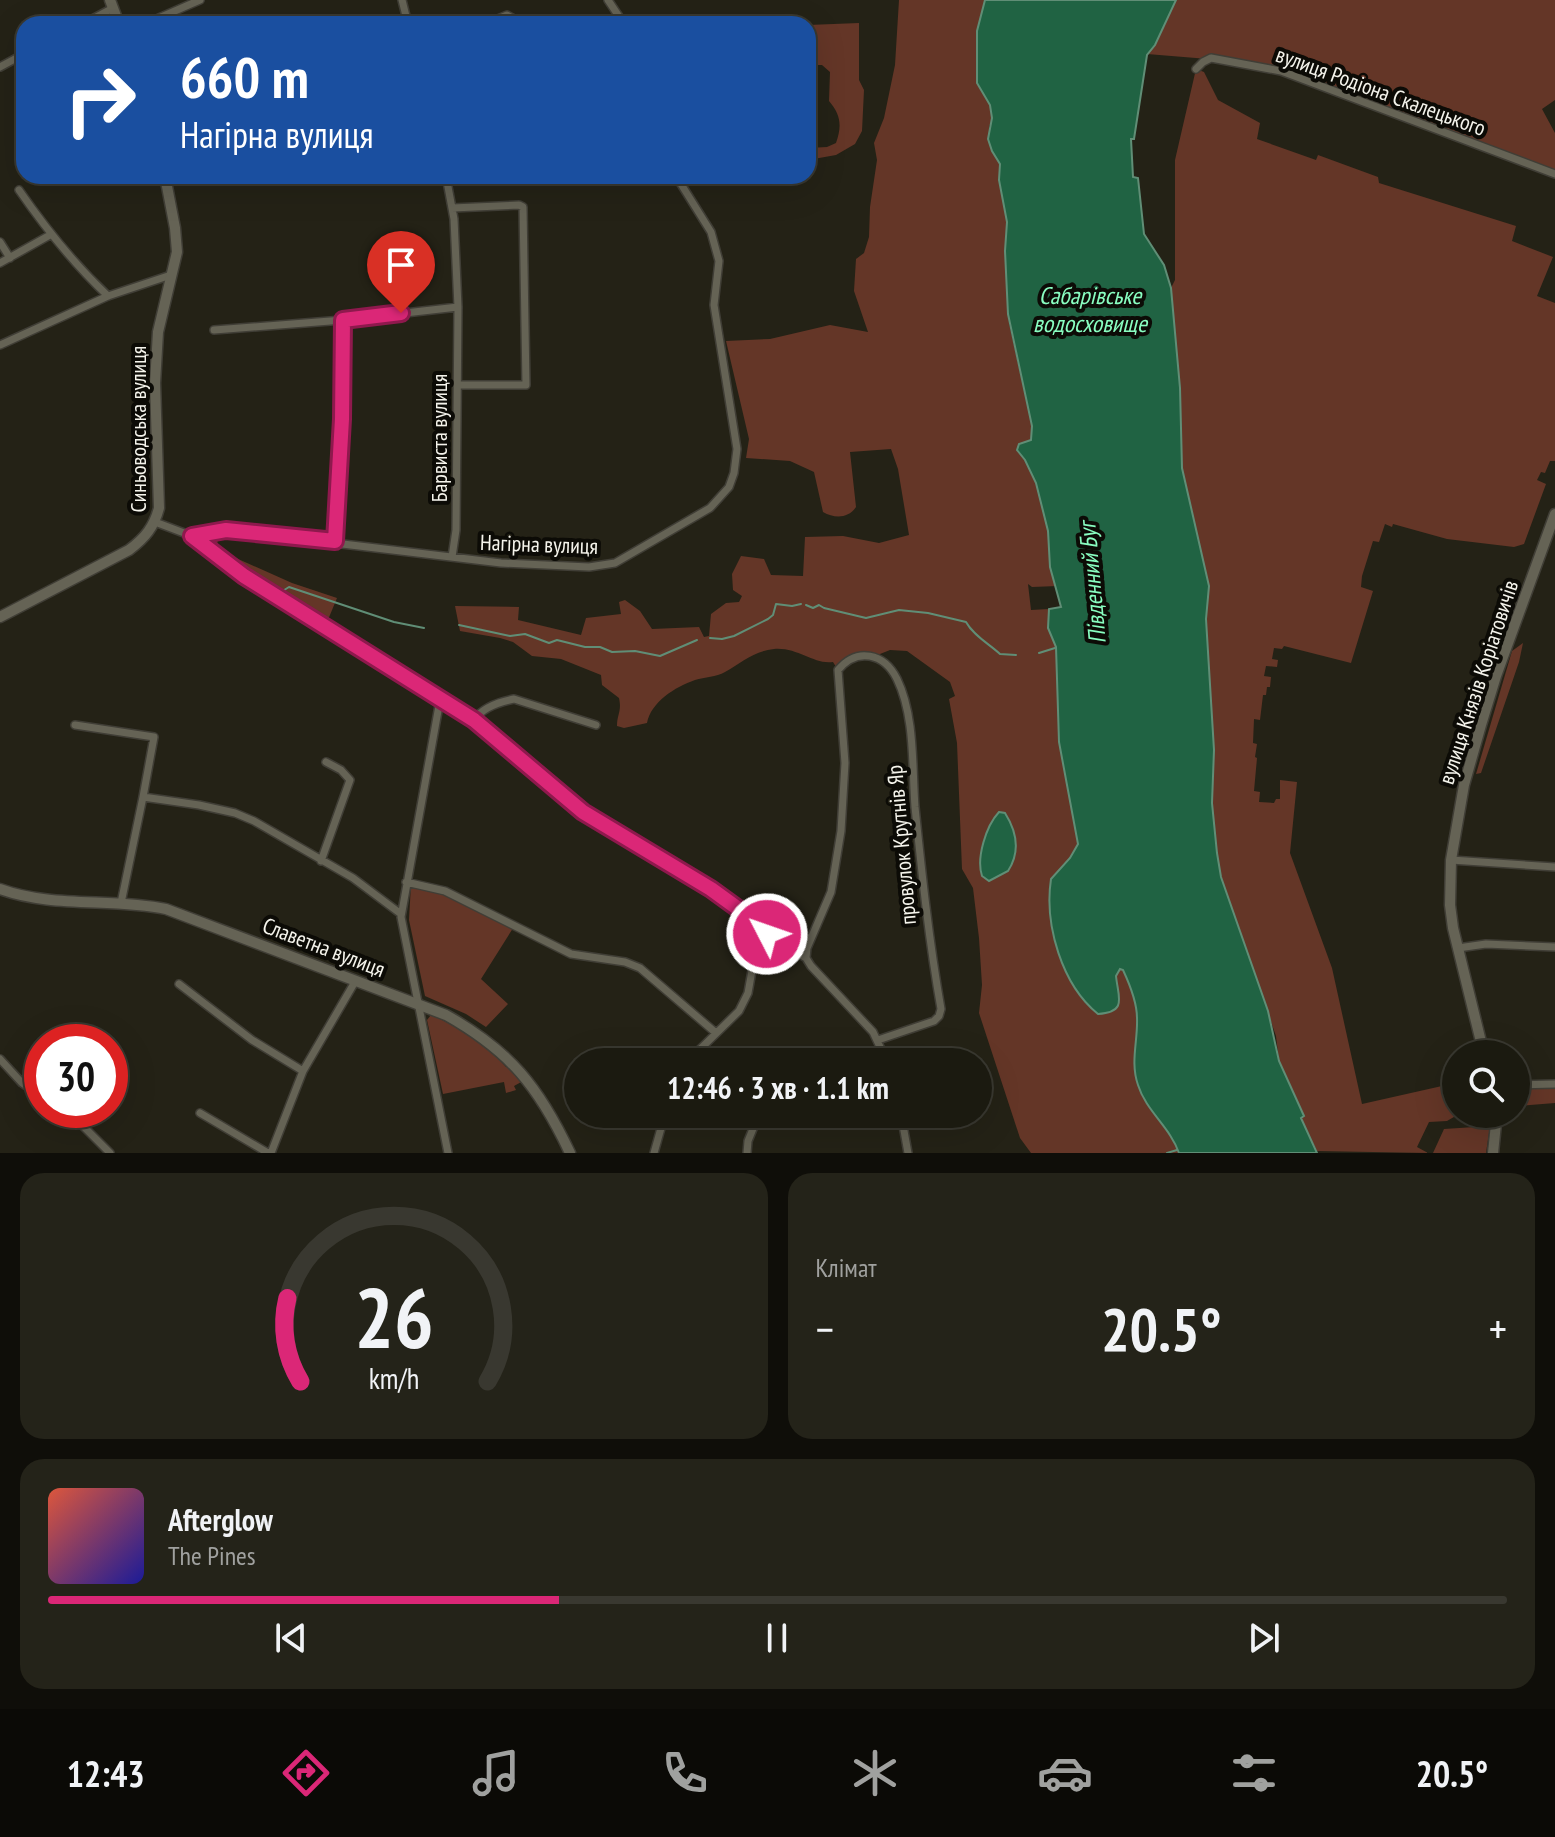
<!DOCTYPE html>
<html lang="uk">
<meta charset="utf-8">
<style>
:root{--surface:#1b1a10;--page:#242319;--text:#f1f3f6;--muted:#a0a19f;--line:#393830;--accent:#db2777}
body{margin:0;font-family:"PT Sans Narrow",sans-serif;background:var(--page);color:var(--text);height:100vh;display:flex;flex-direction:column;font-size:30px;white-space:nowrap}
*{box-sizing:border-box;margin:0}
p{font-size:26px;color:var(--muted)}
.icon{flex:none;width:44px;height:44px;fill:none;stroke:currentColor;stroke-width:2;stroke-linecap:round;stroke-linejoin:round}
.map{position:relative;height:1153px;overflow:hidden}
.panel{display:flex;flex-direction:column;gap:20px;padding:20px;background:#0f0e09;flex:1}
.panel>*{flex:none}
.guide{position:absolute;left:16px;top:16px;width:800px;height:168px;border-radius:24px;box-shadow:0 8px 32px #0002,0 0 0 2px var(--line);background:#1a4fa0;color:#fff;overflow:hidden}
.controls{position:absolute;left:1442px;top:1040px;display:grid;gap:16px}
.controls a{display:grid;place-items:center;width:88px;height:88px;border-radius:50%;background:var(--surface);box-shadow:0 8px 32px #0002,0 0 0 2px var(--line);font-size:40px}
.speed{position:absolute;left:24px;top:1024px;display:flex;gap:16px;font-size:40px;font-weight:700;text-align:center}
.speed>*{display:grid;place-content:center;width:104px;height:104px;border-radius:50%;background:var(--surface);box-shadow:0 8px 32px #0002,0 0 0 2px var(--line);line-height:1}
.speed .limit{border:12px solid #d22;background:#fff;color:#111}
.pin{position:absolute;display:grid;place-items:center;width:68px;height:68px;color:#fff;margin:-82px -34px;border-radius:50% 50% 50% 0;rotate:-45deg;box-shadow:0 0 8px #0007}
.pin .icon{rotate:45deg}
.me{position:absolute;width:88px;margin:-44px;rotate:311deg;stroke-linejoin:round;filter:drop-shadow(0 0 6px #0008)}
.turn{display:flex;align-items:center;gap:28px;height:168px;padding:0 32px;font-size:36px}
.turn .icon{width:104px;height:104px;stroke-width:2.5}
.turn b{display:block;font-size:56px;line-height:68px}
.big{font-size:60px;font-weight:800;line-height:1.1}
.panel .widget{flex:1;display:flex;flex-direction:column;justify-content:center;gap:12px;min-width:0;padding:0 28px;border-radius:24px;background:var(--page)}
.panel .dial{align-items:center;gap:0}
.dial svg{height:208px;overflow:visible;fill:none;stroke:var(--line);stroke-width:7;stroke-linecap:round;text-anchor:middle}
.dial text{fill:var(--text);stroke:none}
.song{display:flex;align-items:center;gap:24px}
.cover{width:96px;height:96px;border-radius:12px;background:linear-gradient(135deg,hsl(10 70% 55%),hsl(240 70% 35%))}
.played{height:8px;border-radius:4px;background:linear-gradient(90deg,var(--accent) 35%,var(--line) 35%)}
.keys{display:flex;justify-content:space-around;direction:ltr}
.heat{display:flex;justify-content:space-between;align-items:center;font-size:44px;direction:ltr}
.panel .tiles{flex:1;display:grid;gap:20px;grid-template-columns:1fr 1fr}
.widget:last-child{grid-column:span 2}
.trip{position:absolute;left:564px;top:1048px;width:428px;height:80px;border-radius:40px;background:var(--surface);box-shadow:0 8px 32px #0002,0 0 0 2px var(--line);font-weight:800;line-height:80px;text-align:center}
.dock{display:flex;height:128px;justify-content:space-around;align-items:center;background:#0b0a06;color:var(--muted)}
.dock .icon{width:56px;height:56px}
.dock .active{color:var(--accent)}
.dock b{font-size:36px;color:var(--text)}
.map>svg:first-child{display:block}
.green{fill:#643627;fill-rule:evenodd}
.water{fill:#206343;stroke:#608e76;stroke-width:2}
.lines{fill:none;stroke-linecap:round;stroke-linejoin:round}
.stream{stroke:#608e76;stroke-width:2}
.street-casing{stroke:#403e36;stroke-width:10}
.secondary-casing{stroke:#403e36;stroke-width:13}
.street{stroke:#656355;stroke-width:7}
.secondary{stroke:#656355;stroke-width:10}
.route-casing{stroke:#8e194d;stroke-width:20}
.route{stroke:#db2777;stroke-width:14}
.labels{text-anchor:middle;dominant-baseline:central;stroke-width:8;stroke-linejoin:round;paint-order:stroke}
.street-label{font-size:22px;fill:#f5f4ec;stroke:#0c0b06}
.water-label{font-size:24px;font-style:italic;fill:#89fec1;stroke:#0c0b06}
</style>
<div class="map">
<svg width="1555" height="1153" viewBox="0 0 1555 1153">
<rect width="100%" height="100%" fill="#242216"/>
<path class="green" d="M 899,0 L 1005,0 L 984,93 L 990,105 L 992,119 L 989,127 L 1000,164 L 999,181 L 1007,216 L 1005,251 L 1009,323 L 1032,426 L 1031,440 L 1019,444 L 1017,450 C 1037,471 1045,509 1049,537 C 1051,554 1050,570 1058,586 L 1032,587 L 1028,584 L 1031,610 L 1049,609 L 1048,628 L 1056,647 L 1059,742 L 1078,844 L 1070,859 L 1051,879 C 1043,926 1063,965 1086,1004 L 1119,994 L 1116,976 L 1105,962 L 1123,970 L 1132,991 L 1168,1128 L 1179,1153 L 1031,1153 L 1020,1138 L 979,1013 L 982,985 L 979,938 L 973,888 L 962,869 L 957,743 L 949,699 L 955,696 L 950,682 L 907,651 L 890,650 L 875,656 L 854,659 L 838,670 L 833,662 C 814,665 798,647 774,649 C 754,651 741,663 725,672 C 716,677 705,677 695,680 C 675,687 651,702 647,723 L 624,728 L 617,726 C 617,714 622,711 619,698 L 602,685 L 601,675 L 561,659 L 532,656 L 513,642 L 500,638 L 460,631 L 455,606 L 519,607 L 518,620 L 581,635 L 586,618 L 621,614 L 619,602 L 625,600 L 640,611 L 652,629 L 699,627 L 704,637 L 709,636 L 711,614 L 726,603 L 739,602 L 742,596 L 733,590 L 732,574 L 741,556 L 764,559 L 771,575 L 803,576 L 805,537 L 843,536 L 879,543 L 909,535 L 898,469 L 891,449 L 850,452 L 856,507 C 849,518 835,519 823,512 L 814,472 L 790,461 L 746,458 L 749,439 L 726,341 L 770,339 L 830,325 L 868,332 L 854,291 L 856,259 L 864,253 L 869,237 L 870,207 L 877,160 L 874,143 L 884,118 L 895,65 ZM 1003,812 C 1014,833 1022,849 1008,871 L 989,881 C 969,868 987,831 996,815 Z
M 1176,0 L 1555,0 L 1555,100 L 1542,109 L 1555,133 L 1555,174 L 1281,71 L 1208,59 L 1147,54 L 1155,45 Z
M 859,23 L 859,80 L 864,90 L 862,131 L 855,144 L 836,155 L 808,160 L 808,148 L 827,147 L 836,143 C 842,126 841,115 829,101 L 830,72 L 822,65 L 808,65 L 808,25 Z
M 1196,69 L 1204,72 L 1218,100 L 1260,123 L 1257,139 L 1316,160 L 1318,155 L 1378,177 L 1379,183 L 1516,226 L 1512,241 L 1553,257 L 1537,296 L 1555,303 L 1555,461 L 1550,461 L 1545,473 L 1541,472 L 1537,480 L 1546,484 L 1524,544 L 1514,547 L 1447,539 L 1393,524 L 1392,527 L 1385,524 L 1379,542 L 1373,541 L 1362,576 L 1361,587 L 1373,591 L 1351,663 L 1284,646 L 1282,649 L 1274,648 L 1272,659 L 1278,660 L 1277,667 L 1266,666 L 1264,676 L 1271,677 L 1270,687 L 1267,687 L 1266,695 L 1263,695 L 1260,720 L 1254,719 L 1253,743 L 1257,744 L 1255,757 L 1257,758 L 1254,791 L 1260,792 L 1259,802 L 1274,803 L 1276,799 L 1280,799 L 1280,780 L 1297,782 L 1290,853 L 1332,968 L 1362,1104 L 1442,1086 L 1456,1091 L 1456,1114 L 1459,1114 L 1447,1121 L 1429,1122 L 1417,1147 L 1428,1153 L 1317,1151 L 1301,1118 L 1304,1115 L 1279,1061 L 1276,1036 L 1221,877 L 1201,798 L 1186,492 L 1180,454 L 1180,388 L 1171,288 L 1175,280 L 1175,160 Z
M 217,533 L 218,550 L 292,583 L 337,598 L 325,627 L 244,576 L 208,547 L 206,541 Z
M 1498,602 L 1511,605 L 1501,635 L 1489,632 Z
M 1523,643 L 1519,662 L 1481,773 L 1476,774 L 1512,651 Z
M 411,884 L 445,892 L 515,925 L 481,979 L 508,1004 L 486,1027 L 466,1014 L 425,996 L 409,920 Z
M 431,1015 C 460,1027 486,1043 506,1067 L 510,1064 L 523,1081 L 514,1086 L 516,1090 L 506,1093 L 504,1082 L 443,1094 L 427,1020 Z
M 1555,1084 L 1555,1103 L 1516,1106 L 1516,1085 Z
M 1490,1126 L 1486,1153 L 1433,1153 L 1444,1129 Z"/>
<path class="water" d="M 985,0 L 1176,0 L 1155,45 L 1147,55 L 1134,139 L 1131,139 L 1133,177 L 1138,178 L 1144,234 L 1164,265 L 1171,288 L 1180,388 L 1182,468 L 1209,586 L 1206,619 L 1214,750 L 1212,803 L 1217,853 L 1221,877 L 1268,1011 L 1279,1061 L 1304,1116 L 1301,1118 L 1317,1153 L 1179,1153 C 1170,1127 1146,1111 1138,1085 C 1130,1062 1138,1041 1137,1018 C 1137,1002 1130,985 1123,970 L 1120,969 L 1116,976 C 1118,997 1128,1012 1098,1014 C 1062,985 1044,925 1051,879 L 1070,858 L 1078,844 L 1059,742 L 1056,647 L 1048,628 L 1049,609 L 1061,607 L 1050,567 L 1048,531 L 1036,483 L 1025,460 L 1017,450 L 1019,444 L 1031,440 L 1032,426 L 1008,314 L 1005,251 L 1007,222 L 999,180 L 1000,164 L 992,151 L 988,139 L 992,118 L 990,105 L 977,83 L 977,31 Z
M 999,812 L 1005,813 C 1017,832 1021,851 1008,871 L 989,881 L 982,876 C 976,858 986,826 999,812 Z"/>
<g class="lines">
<path class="stream" d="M 281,592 L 289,587 L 394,622 L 424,628
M 806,605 L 813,608 L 819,605 L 824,608 L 866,618 L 899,610 L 928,613 L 966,622 C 973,635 989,644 1000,654 L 1016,655
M 459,625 L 510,636 L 525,634 L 549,643 L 557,640 L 585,647 L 600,647 L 612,652 L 635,651 L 660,656 L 697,640
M 710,638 L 722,639 L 734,636 L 768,619 L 773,615 L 776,604 L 792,606 L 801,604
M 1039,653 L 1055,648
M 1167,1153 L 1177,1150"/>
<defs>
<path id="street" d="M 402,0 L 408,24
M 608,0 L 624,24
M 83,24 L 113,8
M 145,24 L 200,0
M 486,24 L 507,15 L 523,24
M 0,67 L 24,54
M 1196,69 L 1203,62 L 1211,58 L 1281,71 L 1555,174
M 446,176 L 454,219 L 458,307 L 456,530 L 452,557
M 19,190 C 46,229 74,264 108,296
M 452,208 L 519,205 L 523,207 L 526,385 L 457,385
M 0,242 L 10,258
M 0,263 L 50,235
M 214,330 L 343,320 L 458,307
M 0,345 L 108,296 L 171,275
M 155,522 L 192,536 L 244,576 L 474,720 L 583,812 L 711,889 L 744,913 L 752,926 L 756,948 L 748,993 L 739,1011 L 687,1062
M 192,536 L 226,530 L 501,563 L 589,567 L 615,563 L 710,508 L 729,487 L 734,473 L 737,449 L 714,305 L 719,261 L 711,232 L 676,176
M 335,541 L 342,419 L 343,320
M 440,700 L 401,917 L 448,1153
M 474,720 C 483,707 498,702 514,699 L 596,725
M 75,725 L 154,737 L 143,797 L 199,805 L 235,813 L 254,821 L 353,878 L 401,914
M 1451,860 L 1555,867
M 321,861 L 350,780 L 341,770 L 326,762
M 406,882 L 445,891 L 571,954 L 625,962 L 640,968 L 716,1033
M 121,903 L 143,797
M 752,926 L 806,958
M 756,948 C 773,937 793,949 810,937
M 1458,948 L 1486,944 L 1555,947
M 179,984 L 252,1040 L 303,1071
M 878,1040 L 934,1021 L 939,1016 L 941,1009 C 929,941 922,875 915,807 C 912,766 915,716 897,679 C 884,653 857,647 838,670 L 845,763 L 841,831 L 831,892 L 807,948 L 806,958 L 811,966 L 873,1032 L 887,1062
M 0,1059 L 22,1083 L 42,1097
M 1516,1085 L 1555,1084
M 61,1110 L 81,1124 L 110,1153
M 200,1113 L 268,1153
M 901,1114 L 908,1153
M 271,1153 L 303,1071 L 356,980
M 654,1153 L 665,1114
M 747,1153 L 748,1141 L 759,1114"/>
<path id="secondary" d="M 110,0 L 119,24
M 0,617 L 129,550 C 145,538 154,527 159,508 L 155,383 L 158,332 L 177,252 L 175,228 L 165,176
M 0,889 C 52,908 112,898 166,909 L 446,1015 C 510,1051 539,1087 570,1153
M 1484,1054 L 1453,928 L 1450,905 L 1451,860 L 1464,785 L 1481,725 L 1496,676 L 1555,514
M 1493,1153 L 1497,1114"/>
</defs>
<use href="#street" class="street-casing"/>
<use href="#secondary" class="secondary-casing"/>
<use href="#street" class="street"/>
<use href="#secondary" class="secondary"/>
</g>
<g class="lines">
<defs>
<path id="route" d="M 401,313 L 343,320 L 342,419 L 335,541 L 226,530 L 192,536 L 244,576 L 474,720 L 583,812 L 711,889 L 744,913 L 752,926 L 767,934"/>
</defs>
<use href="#route" class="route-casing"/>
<use href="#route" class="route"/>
</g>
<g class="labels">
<g class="street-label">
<text transform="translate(1381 91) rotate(20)">вулиця Родіона Скалецького</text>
<text transform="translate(138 429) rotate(-90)">Синьоводська вулиця</text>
<text transform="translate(439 438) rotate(-90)">Барвиста вулиця</text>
<text transform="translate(539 544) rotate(2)">Нагірна вулиця</text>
<text transform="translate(1478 682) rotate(-72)">вулиця Князів Коріатовичів</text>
<text transform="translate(901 845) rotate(-95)">провулок Крутнів Яр</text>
<text transform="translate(324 947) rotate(21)">Славетна вулиця</text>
</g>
<g class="water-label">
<text x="1090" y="295">Сабарівське<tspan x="1090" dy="28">водосховище</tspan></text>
<text transform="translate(1092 583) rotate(-95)">Південний Буг</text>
</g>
</g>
</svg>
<div class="controls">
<a><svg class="icon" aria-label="search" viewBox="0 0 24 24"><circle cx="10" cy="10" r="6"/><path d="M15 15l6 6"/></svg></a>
</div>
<div class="speed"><div class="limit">30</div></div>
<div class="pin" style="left:401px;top:313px;background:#d93025"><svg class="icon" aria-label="arrive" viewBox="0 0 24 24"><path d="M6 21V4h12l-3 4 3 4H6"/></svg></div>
<svg class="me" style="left:767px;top:934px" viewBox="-20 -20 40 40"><circle r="17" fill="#db2777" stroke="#fff" stroke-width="3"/><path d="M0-11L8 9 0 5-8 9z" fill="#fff"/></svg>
<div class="trip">12:46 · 3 хв · 1.1 km</div>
<div class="guide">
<div class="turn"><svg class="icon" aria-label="right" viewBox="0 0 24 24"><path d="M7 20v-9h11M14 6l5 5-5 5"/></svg><div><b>660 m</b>Нагірна вулиця</div></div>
</div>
</div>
<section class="panel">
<div class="tiles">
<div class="widget dial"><svg viewBox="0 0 100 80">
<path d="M14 69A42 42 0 1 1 86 69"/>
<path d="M14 69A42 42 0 0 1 9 37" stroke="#db2777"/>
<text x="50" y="56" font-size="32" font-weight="700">26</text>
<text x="50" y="72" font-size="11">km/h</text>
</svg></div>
<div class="widget"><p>Клімат</p>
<div class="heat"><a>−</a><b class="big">20.5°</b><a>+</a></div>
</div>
<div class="widget">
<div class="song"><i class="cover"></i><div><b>Afterglow</b><p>The Pines</p></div></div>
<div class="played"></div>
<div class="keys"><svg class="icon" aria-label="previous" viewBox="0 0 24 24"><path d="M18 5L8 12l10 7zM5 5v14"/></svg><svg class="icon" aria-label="pause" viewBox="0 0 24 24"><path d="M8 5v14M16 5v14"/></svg><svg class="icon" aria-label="next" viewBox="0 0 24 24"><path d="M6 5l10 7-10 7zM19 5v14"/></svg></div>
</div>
</div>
</section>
<nav class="dock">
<b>12:43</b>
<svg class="icon active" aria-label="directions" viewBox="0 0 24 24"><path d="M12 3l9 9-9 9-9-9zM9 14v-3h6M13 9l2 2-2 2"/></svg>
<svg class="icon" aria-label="music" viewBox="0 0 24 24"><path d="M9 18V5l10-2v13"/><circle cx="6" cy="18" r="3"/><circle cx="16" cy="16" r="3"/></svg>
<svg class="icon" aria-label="phone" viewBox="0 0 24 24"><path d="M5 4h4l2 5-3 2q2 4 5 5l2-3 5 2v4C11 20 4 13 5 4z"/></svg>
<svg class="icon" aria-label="climate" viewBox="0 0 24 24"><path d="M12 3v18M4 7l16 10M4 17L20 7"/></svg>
<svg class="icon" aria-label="car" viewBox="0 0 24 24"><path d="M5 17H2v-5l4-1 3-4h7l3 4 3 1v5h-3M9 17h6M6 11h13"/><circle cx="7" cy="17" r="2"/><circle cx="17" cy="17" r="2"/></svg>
<svg class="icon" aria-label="filters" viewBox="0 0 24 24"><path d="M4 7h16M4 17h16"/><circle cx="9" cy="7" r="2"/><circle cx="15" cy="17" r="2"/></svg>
<b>20.5°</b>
</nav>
